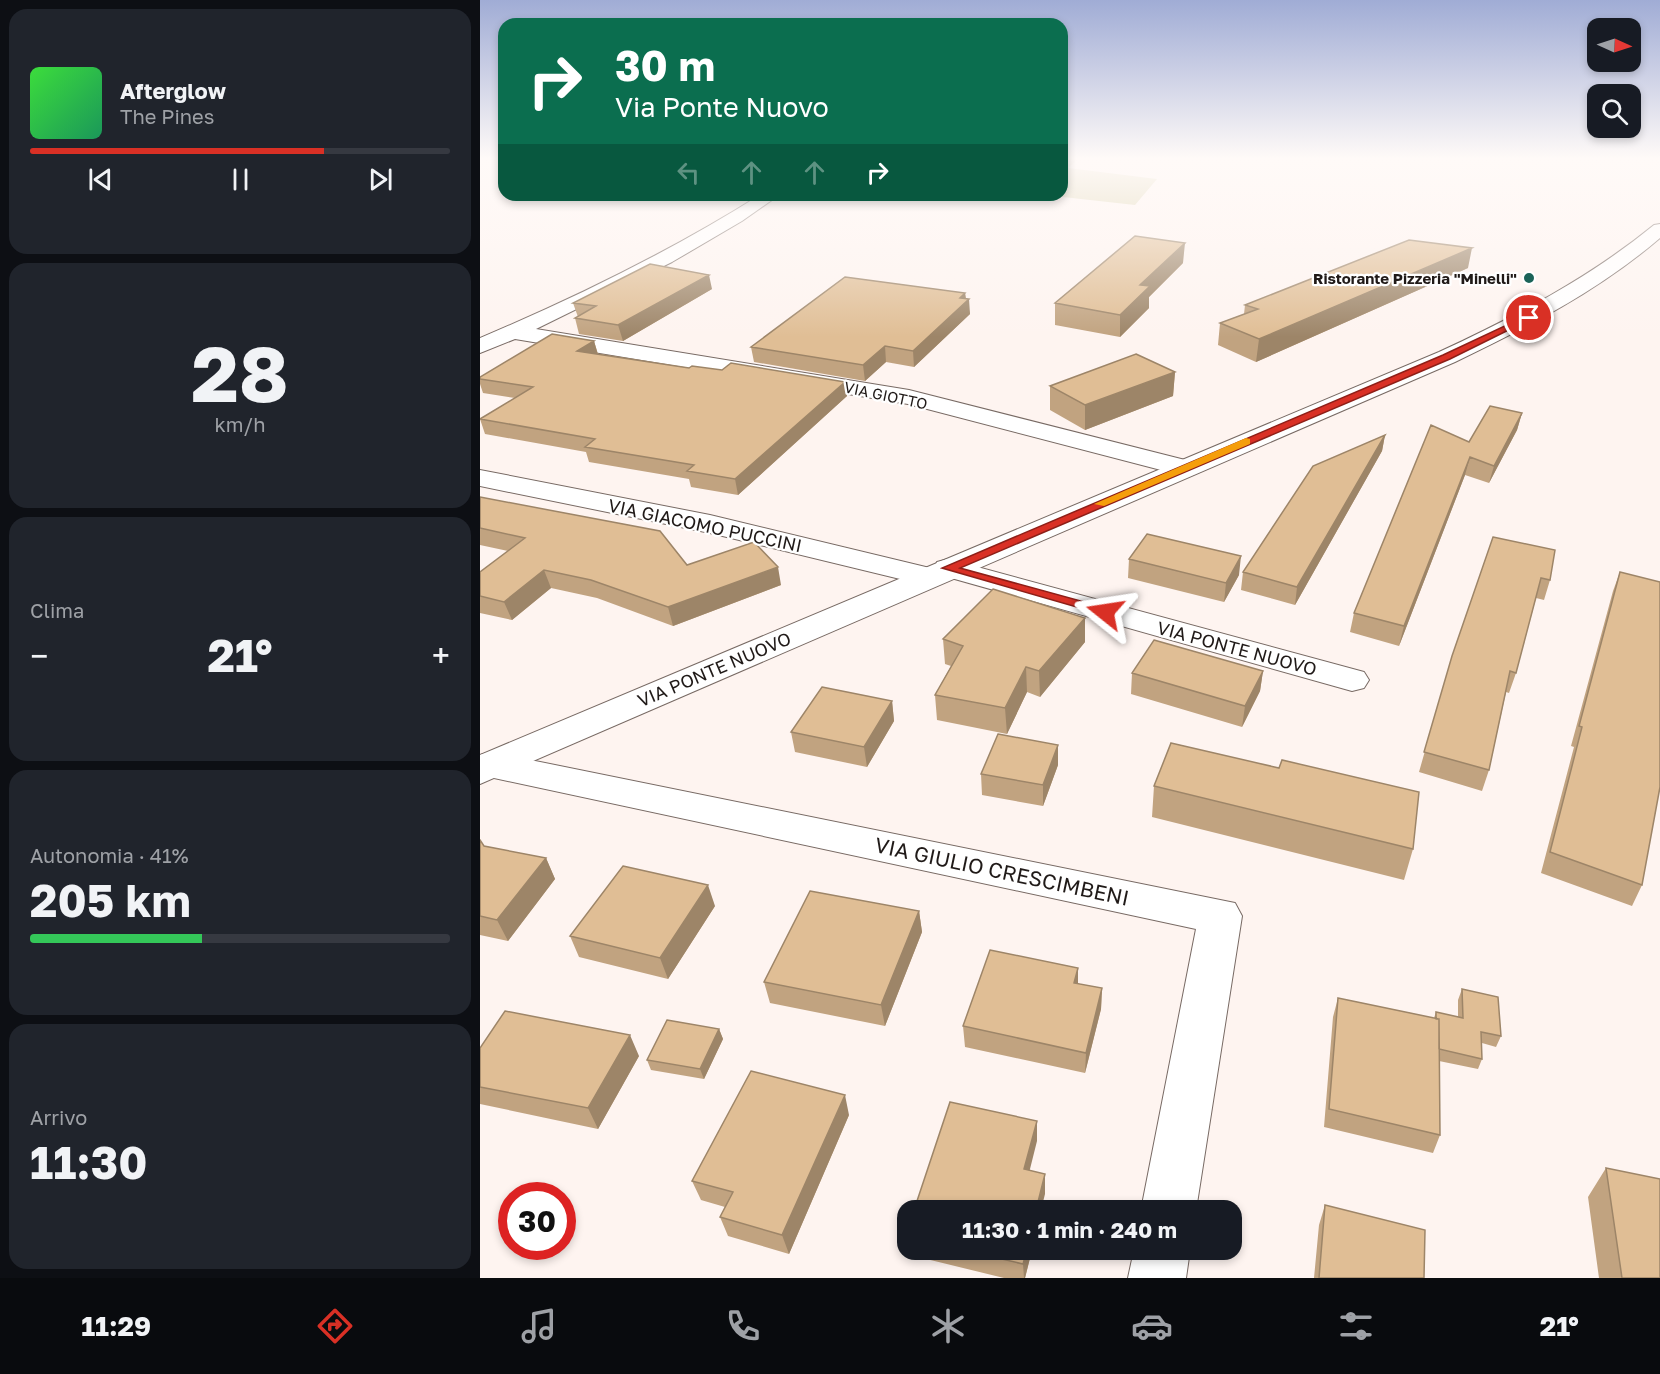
<!DOCTYPE html>
<html lang="it">
<meta charset="utf-8">
<style>
:root{--surface:#171b24;--page:#20242c;--text:#f1f3f6;--muted:#9ea1a6;--line:#363941;--accent:#d93025}
body{margin:0;font-family:"Golos Text",sans-serif;background:var(--page);color:var(--text);height:100vh;display:flex;flex-direction:column;font-size:22px;white-space:nowrap}
*{box-sizing:border-box;margin:0}
p{font-size:20px;color:var(--muted)}
.icon{flex:none;width:33px;height:33px;fill:none;stroke:currentColor;stroke-width:2;stroke-linecap:round;stroke-linejoin:round}
.map{position:relative;flex:1;overflow:hidden}
.drawer{display:flex;flex-direction:column;gap:9px;padding:9px;background:#0d0f14;width:480px}
.drawer>*{flex:none}
.top-card{position:absolute;left:18px;top:18px;width:570px;height:183px;border-radius:18px;box-shadow:0 3px 9px #0003;background:#0b6e4f;color:#fff;overflow:hidden}
.needle{width:39px;rotate:93deg}
.fabs{position:absolute;left:1107px;top:18px;display:grid;gap:12px}
.fabs a{display:grid;place-items:center;width:54px;height:54px;border-radius:12px;background:var(--surface);box-shadow:0 3px 9px #0003;font-size:30px}
.speed{position:absolute;left:18px;top:1182px;display:flex;gap:12px;font-size:30px;font-weight:700;text-align:center}
.speed>*{display:grid;place-content:center;width:78px;height:78px;border-radius:50%;background:var(--surface);box-shadow:0 3px 9px #0003;line-height:1}
.speed .limit{border:9px solid #d22;background:#fff;color:#111}
.pin{position:absolute;display:grid;place-items:center;width:51px;height:51px;color:#fff;margin:-26px;border:3px solid #fff;border-radius:50%;box-shadow:0 2px 6px #0007}
.me{position:absolute;width:66px;margin:-33px;rotate:285deg;stroke-linejoin:round;filter:drop-shadow(0 0 4px #0008)}
.turn{display:flex;align-items:center;gap:21px;height:126px;padding:0 18px;font-size:27px}
.turn .icon{width:78px;height:78px;stroke-width:2.5}
.turn b{display:block;font-size:42px;line-height:51px}
.lanes{display:flex;align-items:center;height:57px;padding:0 18px;background:#0003;justify-content:center;gap:30px;direction:ltr}
.lanes .off{opacity:.35}
.big{font-size:45px;font-weight:700;line-height:1.1}
.drawer .widget{flex:1;display:flex;flex-direction:column;justify-content:center;gap:9px;min-width:0;padding:0 21px;border-radius:18px;background:var(--page)}
.drawer .dial{align-items:center;gap:0}
.dial b{font-size:78px;line-height:1}
.song{display:flex;align-items:center;gap:18px}
.cover{width:72px;height:72px;border-radius:9px;background:linear-gradient(135deg,hsl(120 70% 55%),hsl(150 70% 35%))}
.played{height:6px;border-radius:3px;background:linear-gradient(90deg,var(--accent) 70%,var(--line) 70%)}
.keys{display:flex;justify-content:space-around;direction:ltr}
.heat{display:flex;justify-content:space-between;align-items:center;font-size:33px;direction:ltr}
.charge{height:9px;border-radius:4px;background:linear-gradient(90deg,#34c759 41%,var(--line) 0)}
.trip{position:absolute;left:417px;top:1200px;width:345px;height:60px;border-radius:18px;background:var(--surface);box-shadow:0 3px 9px #0003;font-weight:700;line-height:60px;text-align:center}
.dock{display:flex;height:96px;justify-content:space-around;align-items:center;background:#090b0e;color:var(--muted)}
.dock .icon{width:42px;height:42px}
.dock .selected{color:var(--accent)}
.dock b{font-size:27px;color:var(--text)}
main{display:flex;flex:1;min-height:0}
.map>svg:first-child{display:block}
.green{fill:#d7cfa6}
.lines{fill:none;stroke-linecap:round;stroke-linejoin:round}
.street-casing{stroke:#786a64;stroke-width:2}
.secondary-casing{stroke:#786a64;stroke-width:2}
.street{fill:#fff;fill-rule:evenodd}
.secondary{fill:#fff;fill-rule:evenodd}
.wall{fill:#c1a380}
.shaded-wall{fill:#9d8568}
.building{fill:#e0be95;stroke:#9d8568;stroke-width:1.5}
.route{fill:#d93025;stroke:#8d1f18;stroke-width:1.5}
.slow{fill:#f59e0b}
.poi-dot{fill:#1b6358;stroke:#fff;stroke-width:2}
.labels{text-anchor:middle;dominant-baseline:central;stroke-width:4.5;stroke-linejoin:round;paint-order:stroke}
.far-poi-label{font-size:15px;font-weight:bold;fill:#201a18;stroke:#fff;text-anchor:end}
.far-street-label{font-size:15px;fill:#201a18;stroke:#fff}
.street-label{font-size:18px;fill:#201a18;stroke:#fff}
.near-street-label{font-size:21px;fill:#201a18;stroke:#fff}
</style>
<main>
<section class="drawer">
<div class="widget">
<div class="song"><i class="cover"></i><div><b>Afterglow</b><p>The Pines</p></div></div>
<div class="played"></div>
<div class="keys"><svg class="icon" aria-label="previous" viewBox="0 0 24 24"><path d="M18 5L8 12l10 7zM5 5v14"/></svg><svg class="icon" aria-label="pause" viewBox="0 0 24 24"><path d="M8 5v14M16 5v14"/></svg><svg class="icon" aria-label="next" viewBox="0 0 24 24"><path d="M6 5l10 7-10 7zM19 5v14"/></svg></div>
</div>
<div class="widget dial"><b>28</b><p>km/h</p></div>
<div class="widget"><p>Clima</p>
<div class="heat"><a>−</a><b class="big">21°</b><a>+</a></div>
</div>
<div class="widget"><p>Autonomia · 41%</p><b class="big">205 km</b><div class="charge"></div></div>
<div class="widget"><p>Arrivo</p><b class="big">11:30</b></div>
</section>
<div class="map">
<svg width="1180" height="1278" viewBox="0 0 1180 1278">
<rect width="100%" height="100%" fill="#fef4f0"/>
<path class="green" d="M 582,158 L 599,158 L 588,168 L 677,179 L 655,205 L 565,195 L 582,195 Z"/>
<g class="lines">
<defs>
<path id="street" d="M 280,195 L 299,195 L 262,221 L 192,262 L 56,329 L 429,390 L 713,462 L 717,468 L 713,474 L 704,476 L 428,404 L 35,339 L 0,353 L 0,338 C 97,297 191,251 280,195 Z
M 0,470 L 230,515 L 454,569 L 457,562 L 468,559 L 884,672 L 889,680 L 884,688 L 872,691 L 464,576 L 460,583 L 449,586 L 230,533 L 0,486 Z
M 11,752 L 755,903 L 762,916 L 716,1210 L 661,1210 L 716,929 L 0,775 L 0,755 Z
M 654,1250 L 710,1250 L 706,1278 L 648,1278 Z"/>
<path id="secondary" d="M 1180,224 L 1180,238 C 1118,291 1048,327 975,362 L 0,784 L 0,755 L 959,352 C 1036,316 1108,279 1174,225 Z"/>
</defs>
<use href="#street" class="street-casing"/>
<use href="#secondary" class="secondary-casing"/>
<use href="#street" class="street"/>
<use href="#secondary" class="secondary"/>
</g>
<path class="wall" d="M 703,263 L 669,297 L 669,308 L 640,337 L 575,325 L 575,303 Z
M 988,268 L 776,362 L 738,345 L 740,323 L 764,314 L 765,305 Z
M 232,289 L 143,341 L 99,334 L 95,318 L 98,317 L 93,303 Z
M 485,293 L 486,298 L 490,314 L 434,367 L 406,362 L 385,381 L 274,362 L 271,347 Z
M 114,341 L 118,354 L 367,396 L 258,495 L 211,487 L 209,479 L 109,462 L 106,452 L 5,434 L 0,419 L 35,398 L 3,393 L 0,384 L 0,377 Z
M 695,372 L 693,396 L 605,430 L 570,410 L 570,386 Z
M 1042,413 L 1037,430 L 1009,483 L 985,475 L 919,646 L 870,632 L 874,613 L 989,442 Z
M 905,435 L 902,451 L 815,605 L 761,590 L 763,572 Z
M 0,497 L 207,565 L 301,585 L 193,626 L 117,598 L 71,588 L 32,620 L 0,613 L 0,572 L 28,551 L 0,545 Z
M 1013,537 L 1070,580 L 1064,600 L 1056,598 L 1036,673 L 1029,693 L 1026,692 L 1009,770 L 1002,791 L 939,772 L 972,656 Z
M 649,559 L 759,575 L 744,602 L 648,578 Z
M 1140,572 L 1162,885 L 1152,906 L 1061,873 L 1094,747 L 1091,746 L 1133,591 Z
M 605,618 L 605,642 L 560,697 L 547,692 L 527,734 L 457,720 L 455,695 L 471,666 L 465,664 L 463,639 Z
M 783,671 L 780,691 L 762,727 L 651,694 L 652,673 Z
M 412,701 L 414,721 L 387,767 L 315,752 L 311,732 Z
M 578,765 L 563,806 L 502,795 L 501,774 Z
M 674,786 L 933,849 L 924,880 L 672,817 Z
M 0,840 L 4,846 L 66,858 L 75,879 L 28,941 L 0,935 Z
M 235,906 L 188,979 L 99,957 L 90,936 Z
M 439,911 L 442,932 L 405,1026 L 290,1003 L 284,982 Z
M 598,968 L 598,984 L 622,988 L 621,1009 L 605,1073 L 485,1047 L 483,1026 Z
M 982,989 L 1021,1036 L 1016,1047 L 1002,1043 L 1002,1059 L 998,1069 L 959,1061 L 960,1135 L 953,1153 L 844,1127 L 853,1017 L 858,998 L 954,1018 L 956,1012 L 978,1017 L 978,1000 Z
M 239,1029 L 243,1039 L 224,1079 L 171,1070 L 167,1060 Z
M 0,1048 L 159,1056 L 118,1129 L 0,1104 Z
M 369,1115 L 309,1254 L 248,1236 L 240,1217 L 245,1207 L 221,1200 L 212,1181 Z
M 1126,1168 L 1180,1278 L 1119,1278 L 1108,1197 Z
M 845,1205 L 944,1278 L 834,1278 L 839,1225 Z
M 429,1250 L 552,1250 L 545,1278 L 524,1278 L 430,1255 Z"/>
<path class="shaded-wall" d="M 705,243 L 703,263 L 669,297 L 669,308 L 640,337 L 640,315 L 660,285 Z
M 992,248 L 988,268 L 776,362 L 779,339 Z
M 229,275 L 232,289 L 143,341 L 138,325 Z
M 485,293 L 486,302 L 489,299 L 490,314 L 434,367 L 433,351 Z
M 114,341 L 118,355 L 97,351 Z
M 405,346 L 406,362 L 385,381 L 383,365 Z
M 695,372 L 693,396 L 605,430 L 605,405 Z
M 365,382 L 367,396 L 258,495 L 255,479 Z
M 1042,413 L 1037,430 L 1009,483 L 1014,466 Z
M 905,435 L 902,451 L 815,605 L 817,587 Z
M 990,457 L 985,475 L 919,646 L 924,626 Z
M 761,556 L 759,575 L 744,602 L 746,583 Z
M 298,567 L 301,585 L 193,626 L 188,607 Z
M 64,570 L 71,588 L 32,620 L 24,602 Z
M 605,618 L 605,642 L 560,697 L 559,671 Z
M 546,667 L 547,692 L 527,734 L 525,708 Z
M 783,671 L 780,691 L 762,727 L 765,706 Z
M 412,701 L 414,721 L 387,767 L 384,747 Z
M 578,745 L 578,765 L 563,806 L 563,785 Z
M 66,858 L 75,879 L 28,941 L 17,920 Z
M 228,885 L 235,906 L 188,979 L 180,958 Z
M 439,911 L 442,932 L 405,1026 L 401,1005 Z
M 598,968 L 598,989 L 594,983 Z
M 622,988 L 621,1009 L 605,1073 L 606,1053 Z
M 239,1029 L 243,1039 L 224,1079 L 220,1069 Z
M 150,1035 L 159,1056 L 118,1129 L 108,1108 Z
M 365,1095 L 369,1115 L 309,1254 L 302,1235 Z
M 557,1121 L 557,1141 L 545,1189 L 544,1169 Z
M 565,1174 L 565,1194 L 561,1210 L 556,1210 Z
M 547,1250 L 552,1250 L 545,1278 L 544,1278 L 543,1264 Z"/>
<path class="building" d="M 655,236 L 705,243 L 660,285 L 670,286 L 640,315 L 575,303 Z
M 929,240 L 992,248 L 779,339 L 740,323 L 778,309 L 765,305 Z
M 170,264 L 229,275 L 138,325 L 95,318 L 116,306 L 93,303 Z
M 365,277 L 485,293 L 480,298 L 489,299 L 433,351 L 405,346 L 383,365 L 271,347 Z
M 72,334 L 114,341 L 97,351 L 209,368 L 212,366 L 242,370 L 251,363 L 365,382 L 255,479 L 207,471 L 214,465 L 105,447 L 115,439 L 0,419 L 53,387 L 0,379 L 0,377 Z
M 656,354 L 695,372 L 605,405 L 570,386 Z
M 1010,406 L 1042,413 L 1014,466 L 990,457 L 924,626 L 874,613 L 951,425 L 989,442 Z
M 905,435 L 817,587 L 763,572 L 833,466 Z
M 0,497 L 180,531 L 207,565 L 274,542 L 298,567 L 188,607 L 111,580 L 64,570 L 24,602 L 0,596 L 0,572 L 45,538 L 0,528 Z
M 667,534 L 761,556 L 746,583 L 649,559 Z
M 1013,537 L 1075,550 L 1070,580 L 1061,578 L 1036,673 L 1030,671 L 1009,770 L 944,752 L 972,656 Z
M 1140,572 L 1180,582 L 1180,787 L 1162,885 L 1070,852 L 1102,727 L 1099,726 Z
M 513,589 L 605,618 L 559,671 L 546,667 L 525,708 L 455,695 L 483,646 L 463,639 Z
M 674,640 L 783,671 L 765,706 L 652,673 Z
M 342,687 L 412,701 L 384,747 L 311,732 Z
M 518,734 L 578,745 L 563,785 L 501,774 Z
M 691,743 L 799,768 L 802,760 L 939,792 L 933,849 L 674,786 Z
M 0,840 L 4,846 L 66,858 L 17,920 L 0,916 Z
M 143,866 L 228,885 L 180,958 L 90,936 Z
M 330,891 L 439,911 L 401,1005 L 284,982 Z
M 510,950 L 598,968 L 594,983 L 622,988 L 606,1053 L 483,1026 Z
M 982,989 L 1018,997 L 1021,1036 L 1001,1032 L 1002,1059 L 959,1049 L 959,1019 L 956,1019 L 956,1012 L 983,1018 Z
M 858,998 L 959,1019 L 960,1135 L 849,1109 Z
M 25,1011 L 150,1035 L 108,1108 L 0,1087 L 0,1048 Z
M 187,1020 L 239,1029 L 220,1069 L 167,1060 Z
M 271,1071 L 365,1095 L 302,1235 L 240,1217 L 253,1192 L 212,1181 Z
M 470,1102 L 557,1121 L 544,1169 L 565,1174 L 556,1210 L 434,1210 Z
M 1126,1168 L 1180,1179 L 1180,1278 L 1142,1278 Z
M 845,1205 L 945,1230 L 944,1278 L 839,1278 Z
M 483,1250 L 547,1250 L 543,1264 Z"/>
<linearGradient id="sky" x2="0" y2="1"><stop stop-color="#a0acd5"/><stop offset="0.47" stop-color="#fffaf8"/><stop offset="1" stop-color="#fffaf8" stop-opacity="0"/></linearGradient>
<rect width="1180" height="337" fill="url(#sky)"/>
<path class="route" d="M 1046,316 L 1053,318 L 970,359 L 480,568 L 630,609 L 630,614 L 621,614 L 462,568 L 963,355 Z"/>
<path class="slow" d="M 766,438 L 770,439 L 770,444 L 624,506 L 614,504 Z"/>
<circle class="poi-dot" cx="1049" cy="278" r="6"/>
<g class="labels">
<g class="far-poi-label">
<text x="1037" y="278">Ristorante Pizzeria "Minelli"</text>
</g>
<g class="far-street-label">
<text transform="translate(406 395) rotate(12)">VIA GIOTTO</text>
</g>
<g class="street-label">
<text transform="translate(225 525) rotate(12)">VIA GIACOMO PUCCINI</text>
<text transform="translate(757 648) rotate(15)">VIA PONTE NUOVO</text>
<text transform="translate(234 669) rotate(-23)">VIA PONTE NUOVO</text>
</g>
<g class="near-street-label">
<text transform="translate(522 871) rotate(12)">VIA GIULIO CRESCIMBENI</text>
</g>
</g>
</svg>
<div class="fabs">
<a><svg class="needle" viewBox="-14 -14 28 28"><path d="M0-13l5 13h-10z" fill="#e53935"/><path d="M0 13l5-13h-10z" fill="#9ea1a6"/></svg></a>
<a><svg class="icon" aria-label="search" viewBox="0 0 24 24"><circle cx="10" cy="10" r="6"/><path d="M15 15l6 6"/></svg></a>
</div>
<div class="speed"><div class="limit">30</div></div>
<div class="pin" style="left:1049px;top:318px;background:#d93025"><svg class="icon" aria-label="arrive" viewBox="0 0 24 24"><path d="M6 21V4h12l-3 4 3 4H6"/></svg></div>
<svg class="me" style="left:625px;top:612px" viewBox="-20 -20 40 40"><path d="M0-17L14 15 0 8-14 15z" fill="#d93025" stroke="#fff" stroke-width="4"/></svg>
<div class="trip">11:30 · 1 min · 240 m</div>
<div class="top-card">
<div class="turn"><svg class="icon" aria-label="right" viewBox="0 0 24 24"><path d="M7 20v-9h11M14 6l5 5-5 5"/></svg><div><b>30 m</b>Via Ponte Nuovo</div></div>
<div class="lanes"><svg class="icon off" aria-label="left" viewBox="0 0 24 24"><path d="M17 20v-9H6M10 6l-5 5 5 5"/></svg><svg class="icon off" aria-label="ahead" viewBox="0 0 24 24"><path d="M12 20V5M6 11l6-6 6 6"/></svg><svg class="icon off" aria-label="ahead" viewBox="0 0 24 24"><path d="M12 20V5M6 11l6-6 6 6"/></svg><svg class="icon" aria-label="right" viewBox="0 0 24 24"><path d="M7 20v-9h11M14 6l5 5-5 5"/></svg></div>
</div>
</div>
</main>
<nav class="dock">
<b>11:29</b>
<svg class="icon selected" aria-label="directions" viewBox="0 0 24 24"><path d="M12 3l9 9-9 9-9-9zM9 14v-3h6M13 9l2 2-2 2"/></svg>
<svg class="icon" aria-label="music" viewBox="0 0 24 24"><path d="M9 18V5l10-2v13"/><circle cx="6" cy="18" r="3"/><circle cx="16" cy="16" r="3"/></svg>
<svg class="icon" aria-label="phone" viewBox="0 0 24 24"><path d="M5 4h4l2 5-3 2q2 4 5 5l2-3 5 2v4C11 20 4 13 5 4z"/></svg>
<svg class="icon" aria-label="climate" viewBox="0 0 24 24"><path d="M12 3v18M4 7l16 10M4 17L20 7"/></svg>
<svg class="icon" aria-label="car" viewBox="0 0 24 24"><path d="M5 17H2v-5l4-1 3-4h7l3 4 3 1v5h-3M9 17h6M6 11h13"/><circle cx="7" cy="17" r="2"/><circle cx="17" cy="17" r="2"/></svg>
<svg class="icon" aria-label="filters" viewBox="0 0 24 24"><path d="M4 7h16M4 17h16"/><circle cx="9" cy="7" r="2"/><circle cx="15" cy="17" r="2"/></svg>
<b>21°</b>
</nav>
